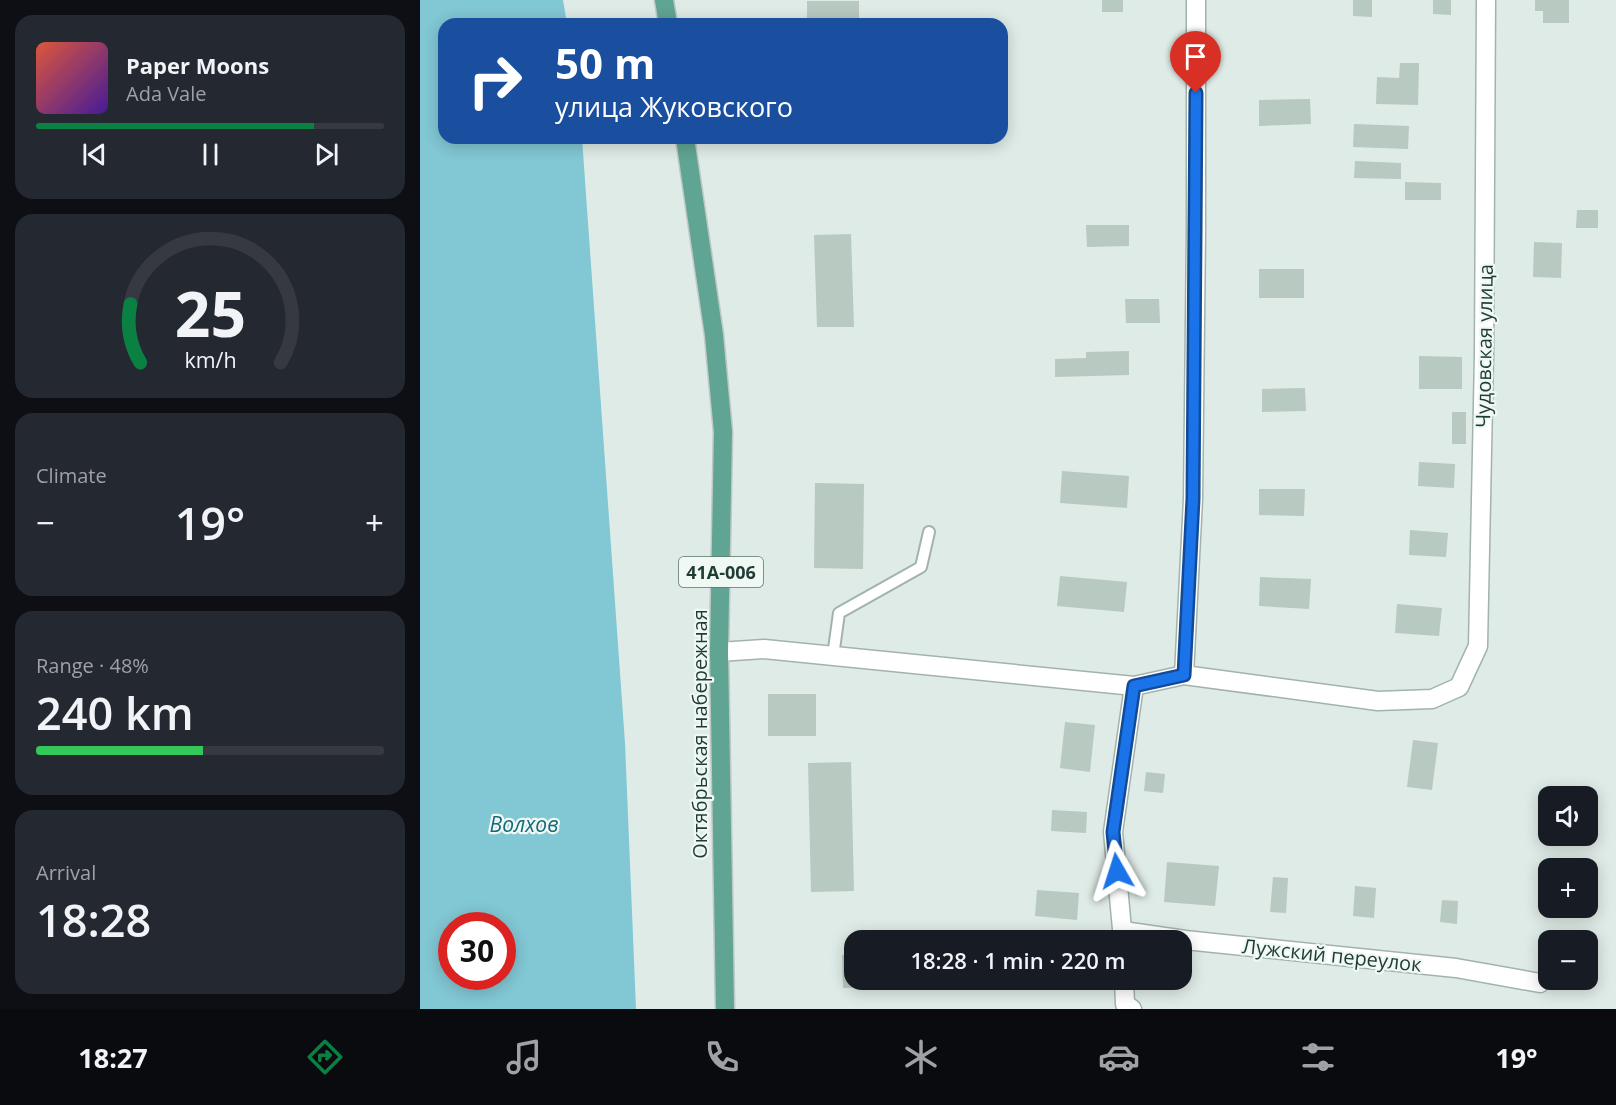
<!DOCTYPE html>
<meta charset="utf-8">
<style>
:root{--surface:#171b24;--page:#242831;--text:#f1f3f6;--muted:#9ea1a6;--line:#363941;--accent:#0b8043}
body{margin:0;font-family:"Open Sans",sans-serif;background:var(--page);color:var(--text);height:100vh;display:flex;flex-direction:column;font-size:22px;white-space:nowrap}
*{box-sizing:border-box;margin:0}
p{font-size:20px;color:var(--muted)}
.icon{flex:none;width:33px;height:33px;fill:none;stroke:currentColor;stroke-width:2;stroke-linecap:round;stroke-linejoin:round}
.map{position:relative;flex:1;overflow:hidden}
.panel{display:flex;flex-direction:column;gap:15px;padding:15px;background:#0d0f14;width:420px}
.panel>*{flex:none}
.top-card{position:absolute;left:18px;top:18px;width:570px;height:126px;border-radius:18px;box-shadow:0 3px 15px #0003;background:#1a4fa0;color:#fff;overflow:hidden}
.buttons{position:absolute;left:1118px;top:786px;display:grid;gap:12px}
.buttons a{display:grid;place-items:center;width:60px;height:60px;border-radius:12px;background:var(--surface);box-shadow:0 3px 15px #0003;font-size:30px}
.speed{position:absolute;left:18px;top:912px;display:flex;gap:12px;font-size:30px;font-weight:700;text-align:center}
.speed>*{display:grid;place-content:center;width:78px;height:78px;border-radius:50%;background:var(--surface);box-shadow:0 3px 15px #0003;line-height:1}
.speed .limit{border:9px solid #d22;background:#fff;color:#111}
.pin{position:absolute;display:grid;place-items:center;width:51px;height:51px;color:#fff;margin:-62px -26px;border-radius:50% 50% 50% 0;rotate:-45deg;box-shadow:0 0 6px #0007}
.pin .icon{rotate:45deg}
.me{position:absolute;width:66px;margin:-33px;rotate:354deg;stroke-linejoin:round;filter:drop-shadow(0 0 4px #0008)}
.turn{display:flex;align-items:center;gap:21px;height:126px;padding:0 18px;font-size:27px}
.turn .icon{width:78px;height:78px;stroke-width:2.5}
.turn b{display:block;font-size:42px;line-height:51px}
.big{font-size:45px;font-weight:600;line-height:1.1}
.panel .card{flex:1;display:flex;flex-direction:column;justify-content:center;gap:9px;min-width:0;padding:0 21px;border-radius:18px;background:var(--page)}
.panel .dial{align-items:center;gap:0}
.dial svg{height:156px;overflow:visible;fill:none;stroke:var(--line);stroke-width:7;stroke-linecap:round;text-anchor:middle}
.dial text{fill:var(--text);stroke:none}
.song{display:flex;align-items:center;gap:18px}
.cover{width:72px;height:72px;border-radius:9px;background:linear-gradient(135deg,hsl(10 70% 55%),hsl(260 70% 35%))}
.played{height:6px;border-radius:3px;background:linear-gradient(90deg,var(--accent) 80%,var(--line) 80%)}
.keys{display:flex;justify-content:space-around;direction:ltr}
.heat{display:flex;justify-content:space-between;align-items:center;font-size:33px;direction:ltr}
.charge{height:9px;border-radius:4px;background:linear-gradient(90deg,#34c759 48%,var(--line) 0)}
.trip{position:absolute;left:424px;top:930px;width:348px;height:60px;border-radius:18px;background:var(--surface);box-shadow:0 3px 15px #0003;font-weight:600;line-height:60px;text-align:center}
.menu{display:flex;height:96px;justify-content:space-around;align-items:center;background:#090b0e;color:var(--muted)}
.menu .icon{width:42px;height:42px}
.menu .selected{color:var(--accent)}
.menu b{font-size:27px;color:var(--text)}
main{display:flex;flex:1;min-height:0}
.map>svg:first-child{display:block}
.water{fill:#82c7d4;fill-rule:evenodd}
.building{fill:#b7c9c1}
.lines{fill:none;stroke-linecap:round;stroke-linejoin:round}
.service-casing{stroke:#a2b3ad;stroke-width:14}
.minor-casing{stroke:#a2b3ad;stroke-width:21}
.primary-casing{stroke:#c0c8c6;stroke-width:21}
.service{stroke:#fff;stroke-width:10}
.minor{stroke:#fff;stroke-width:18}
.primary{stroke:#60a493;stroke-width:18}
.route-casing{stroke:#114b97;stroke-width:15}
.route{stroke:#1a73e8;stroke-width:10}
.labels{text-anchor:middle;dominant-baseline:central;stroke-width:4.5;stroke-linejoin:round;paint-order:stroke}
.shield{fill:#eff8f3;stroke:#5d746d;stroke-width:1.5}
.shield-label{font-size:18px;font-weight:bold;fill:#1f3c34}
.street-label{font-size:20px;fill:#1f3c34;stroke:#eff8f3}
.water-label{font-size:21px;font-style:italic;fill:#16697b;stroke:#eff8f3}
</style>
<main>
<section class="panel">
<div class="card">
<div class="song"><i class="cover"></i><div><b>Paper Moons</b><p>Ada Vale</p></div></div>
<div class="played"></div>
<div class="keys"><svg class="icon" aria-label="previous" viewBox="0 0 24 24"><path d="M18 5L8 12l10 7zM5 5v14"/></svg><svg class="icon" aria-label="pause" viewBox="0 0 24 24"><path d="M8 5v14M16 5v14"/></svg><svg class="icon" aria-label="next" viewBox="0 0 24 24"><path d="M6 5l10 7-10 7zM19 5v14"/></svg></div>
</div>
<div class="card dial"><svg viewBox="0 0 100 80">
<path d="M14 69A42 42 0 1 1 86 69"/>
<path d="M14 69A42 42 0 0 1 9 39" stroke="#0b8043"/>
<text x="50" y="56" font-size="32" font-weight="700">25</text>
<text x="50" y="72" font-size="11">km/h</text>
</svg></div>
<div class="card"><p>Climate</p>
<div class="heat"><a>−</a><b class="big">19°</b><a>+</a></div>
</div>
<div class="card"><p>Range · 48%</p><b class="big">240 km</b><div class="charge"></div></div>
<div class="card"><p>Arrival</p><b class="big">18:28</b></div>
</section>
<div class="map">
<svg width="1196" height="1009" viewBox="0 0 1196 1009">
<rect width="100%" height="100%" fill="#dfebe6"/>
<path class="water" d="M 0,0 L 143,0 L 147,24 L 24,24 L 24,138 L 162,138 L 205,743 L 216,1009 L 0,1009 ZM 32,926 L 82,926 L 82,976 L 32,976 Z"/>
<path class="building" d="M 682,0 L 703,0 L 703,12 L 682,12 Z
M 933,0 L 952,0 L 952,17 L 933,16 Z
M 1013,0 L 1031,0 L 1031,15 L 1013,14 Z
M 1115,0 L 1149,0 L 1149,23 L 1123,23 L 1123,11 L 1115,11 Z
M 387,1 L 439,1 L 439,24 L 387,24 Z
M 980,63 L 999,63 L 998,105 L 956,104 L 957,77 L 979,78 Z
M 890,99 L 891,124 L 839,126 L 839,100 Z
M 934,124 L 989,126 L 988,149 L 933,147 Z
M 935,161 L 981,163 L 981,179 L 934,178 Z
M 985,182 L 1021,183 L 1021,200 L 985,200 Z
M 1157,210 L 1178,210 L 1178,228 L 1156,228 Z
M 666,225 L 709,225 L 709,246 L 667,247 Z
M 431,234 L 434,327 L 397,327 L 394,235 Z
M 1114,242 L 1142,243 L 1141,278 L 1113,277 Z
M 839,269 L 884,269 L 884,298 L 839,298 Z
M 705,299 L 739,299 L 740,323 L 706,323 Z
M 709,351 L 709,375 L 635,377 L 635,359 L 666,358 L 666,352 Z
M 999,356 L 1042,357 L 1042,389 L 999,389 Z
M 885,388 L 886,411 L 842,412 L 842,389 Z
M 1032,412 L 1046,412 L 1046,444 L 1032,444 Z
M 999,462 L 1035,464 L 1034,488 L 998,486 Z
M 642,471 L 709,476 L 707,508 L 640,503 Z
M 395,483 L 444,484 L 443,569 L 394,568 Z
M 839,489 L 885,489 L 884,516 L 839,515 Z
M 990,530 L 1028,533 L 1026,557 L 989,555 Z
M 640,576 L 707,582 L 704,612 L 637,606 Z
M 840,577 L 891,579 L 889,609 L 839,606 Z
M 977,604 L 1022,608 L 1019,636 L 975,633 Z
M 348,694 L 396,694 L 396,736 L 348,736 Z
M 645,722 L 675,725 L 670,772 L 640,768 Z
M 993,740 L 1018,743 L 1012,790 L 987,787 Z
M 431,762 L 434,891 L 391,892 L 388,763 Z
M 726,772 L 745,774 L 743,793 L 724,791 Z
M 632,810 L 667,812 L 666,833 L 631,831 Z
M 747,862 L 799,866 L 795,906 L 744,902 Z
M 853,877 L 868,878 L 866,913 L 850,912 Z
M 935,886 L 956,888 L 954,918 L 933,916 Z
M 617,890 L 659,893 L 657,920 L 615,916 Z
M 1022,900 L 1038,901 L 1037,924 L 1020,922 Z
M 422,955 L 435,955 L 435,980 L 450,980 L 451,987 L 423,988 Z"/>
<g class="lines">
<defs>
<path id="service" d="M 413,656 L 419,613 L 501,567 L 509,532"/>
<path id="minor" d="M 299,652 L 344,649 L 714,686
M 764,675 L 958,701 L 1012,699 L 1039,687 L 1058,646 L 1064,355 L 1066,0
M 703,931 L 765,940 L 1036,968 L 1120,983
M 703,940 L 693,832 L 714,686 L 764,675 L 773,499 L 776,231 L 776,0
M 704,980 L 705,1004 L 712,1009"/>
<path id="primary" d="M 244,0 L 248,24
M 265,138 L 294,335 L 303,432 L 299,652 L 305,1009"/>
</defs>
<use href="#service" class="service-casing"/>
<use href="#minor" class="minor-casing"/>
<use href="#primary" class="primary-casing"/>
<use href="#service" class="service"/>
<use href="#minor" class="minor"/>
<use href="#primary" class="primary"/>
</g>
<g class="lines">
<defs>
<path id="route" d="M 697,871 L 693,832 L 714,686 L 764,675 L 773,499 L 776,93"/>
</defs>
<use href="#route" class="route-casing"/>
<use href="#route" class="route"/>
</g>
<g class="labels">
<rect class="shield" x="259" y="557" width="84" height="30" rx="4.5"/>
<g class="shield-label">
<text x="301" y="572">41А-006</text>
</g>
<g class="street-label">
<text transform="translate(1064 346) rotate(-89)">Чудовская улица</text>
<text transform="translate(279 734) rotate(-90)">Октябрьская набережная</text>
<text transform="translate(912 955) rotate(6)">Лужский переулок</text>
</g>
<g class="water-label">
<text x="104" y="824">Волхов</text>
</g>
</g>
</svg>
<div class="buttons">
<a><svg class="icon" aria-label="sound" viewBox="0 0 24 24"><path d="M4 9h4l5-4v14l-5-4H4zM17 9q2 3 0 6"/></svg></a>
<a>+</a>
<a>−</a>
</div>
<div class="speed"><div class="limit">30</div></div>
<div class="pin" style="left:776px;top:93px;background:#d93025"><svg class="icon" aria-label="arrive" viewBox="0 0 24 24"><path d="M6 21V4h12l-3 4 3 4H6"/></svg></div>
<svg class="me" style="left:697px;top:871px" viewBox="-20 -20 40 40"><path d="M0-17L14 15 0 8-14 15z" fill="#1a73e8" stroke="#fff" stroke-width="4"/></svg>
<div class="trip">18:28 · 1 min · 220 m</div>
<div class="top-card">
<div class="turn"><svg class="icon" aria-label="right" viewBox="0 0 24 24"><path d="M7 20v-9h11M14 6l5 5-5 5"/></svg><div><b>50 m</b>улица Жуковского</div></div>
</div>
</div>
</main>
<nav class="menu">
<b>18:27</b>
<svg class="icon selected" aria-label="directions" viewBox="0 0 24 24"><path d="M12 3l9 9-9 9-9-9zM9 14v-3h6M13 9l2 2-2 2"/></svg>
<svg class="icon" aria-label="music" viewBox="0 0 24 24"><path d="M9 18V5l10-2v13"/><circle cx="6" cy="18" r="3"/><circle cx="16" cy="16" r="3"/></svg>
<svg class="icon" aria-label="phone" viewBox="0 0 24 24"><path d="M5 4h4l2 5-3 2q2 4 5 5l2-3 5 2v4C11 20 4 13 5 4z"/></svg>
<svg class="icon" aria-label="climate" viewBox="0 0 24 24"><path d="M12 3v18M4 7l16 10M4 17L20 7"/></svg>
<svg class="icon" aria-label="car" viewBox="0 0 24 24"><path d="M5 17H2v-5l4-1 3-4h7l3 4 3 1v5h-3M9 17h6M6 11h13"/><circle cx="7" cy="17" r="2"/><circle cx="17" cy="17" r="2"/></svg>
<svg class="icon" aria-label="filters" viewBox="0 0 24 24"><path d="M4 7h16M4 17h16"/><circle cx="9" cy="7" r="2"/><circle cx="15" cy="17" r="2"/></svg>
<b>19°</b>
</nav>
